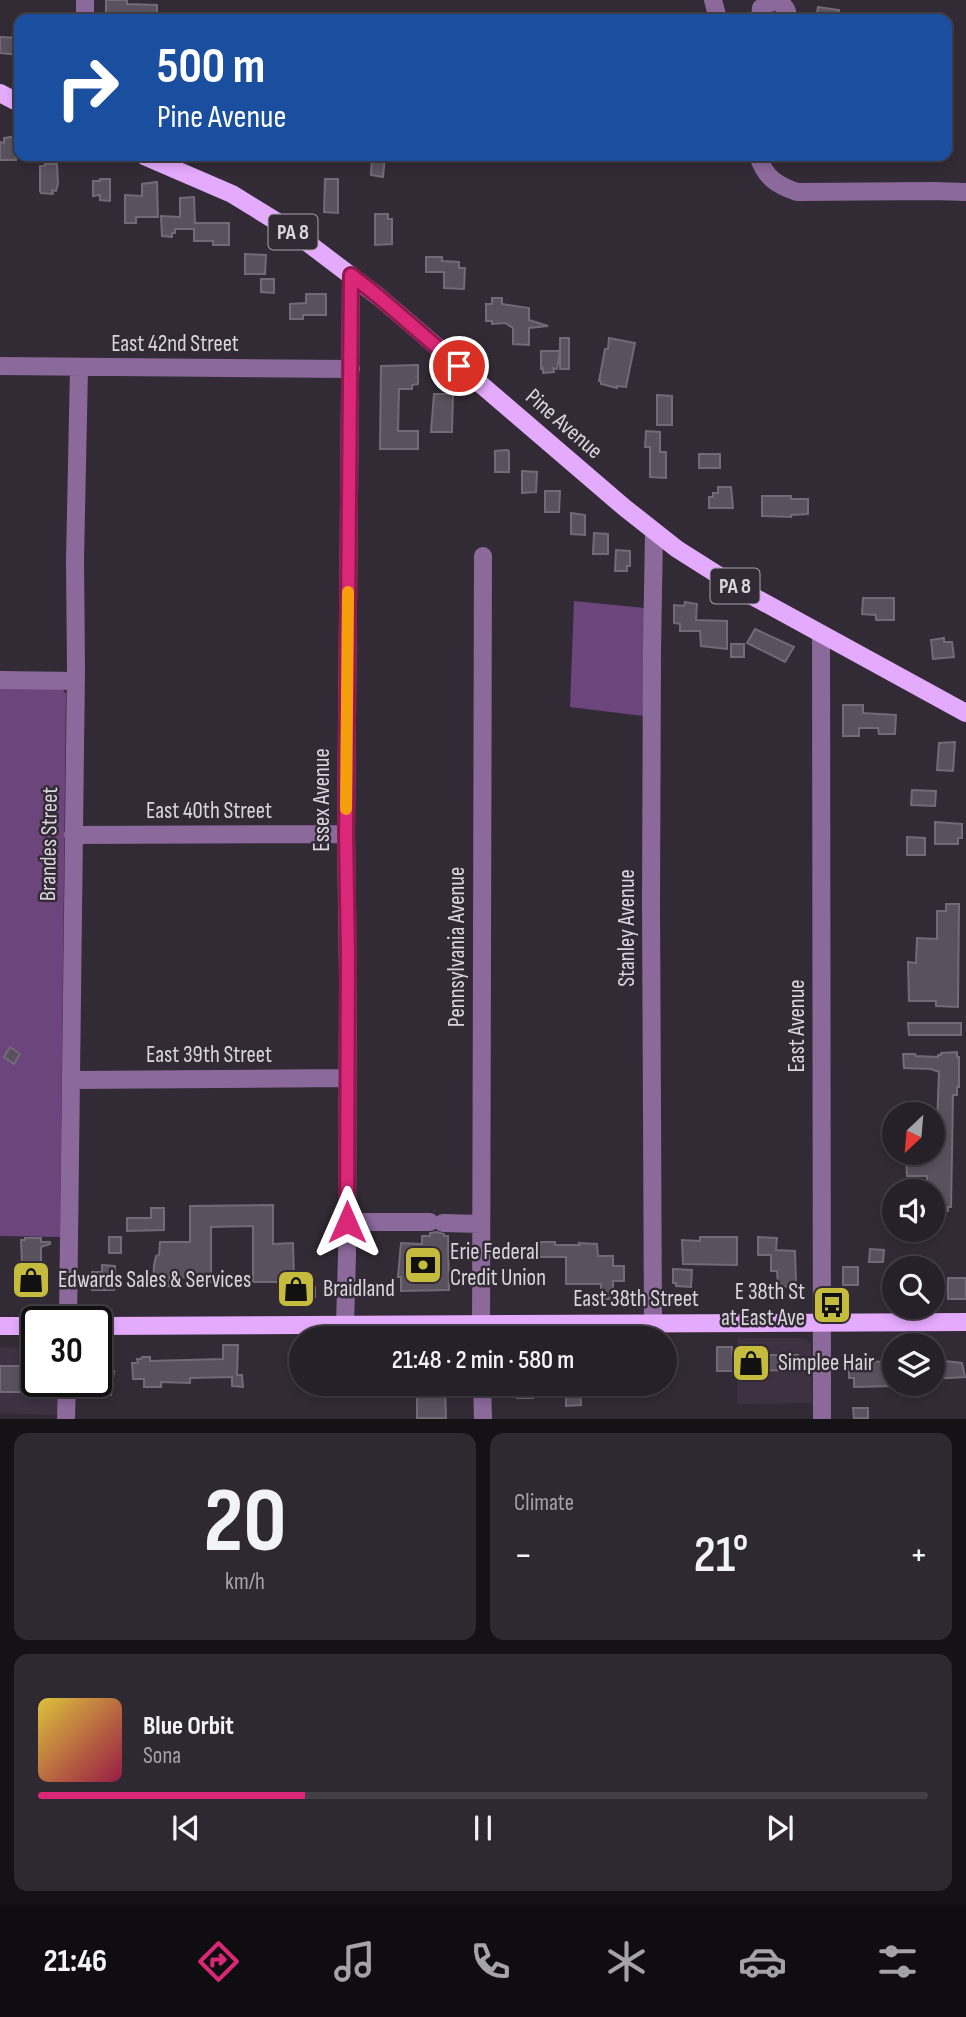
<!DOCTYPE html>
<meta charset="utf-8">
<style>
:root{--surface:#262028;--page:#2e2830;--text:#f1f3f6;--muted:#a4a3a8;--line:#423e45;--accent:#db2777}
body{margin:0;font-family:"Sofia Sans Condensed",sans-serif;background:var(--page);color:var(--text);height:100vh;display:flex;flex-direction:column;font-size:26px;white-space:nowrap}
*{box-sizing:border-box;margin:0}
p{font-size:23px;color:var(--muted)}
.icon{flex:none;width:38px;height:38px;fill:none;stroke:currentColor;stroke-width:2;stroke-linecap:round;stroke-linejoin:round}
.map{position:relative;height:1419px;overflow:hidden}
.panel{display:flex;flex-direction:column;gap:14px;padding:14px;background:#151216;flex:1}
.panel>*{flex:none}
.guide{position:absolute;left:14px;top:14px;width:938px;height:147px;border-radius:14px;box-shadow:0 4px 10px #0003,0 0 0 2px var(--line);background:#1a4fa0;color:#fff;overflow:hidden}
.needle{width:46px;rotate:206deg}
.fabs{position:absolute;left:882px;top:1102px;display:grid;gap:14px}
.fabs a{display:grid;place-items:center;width:63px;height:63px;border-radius:50%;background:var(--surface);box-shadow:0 4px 10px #0003,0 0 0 2px var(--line);font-size:35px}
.speed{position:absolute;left:21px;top:1306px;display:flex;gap:14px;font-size:35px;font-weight:700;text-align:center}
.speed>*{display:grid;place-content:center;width:91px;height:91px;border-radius:50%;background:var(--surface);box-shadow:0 4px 10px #0003,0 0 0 2px var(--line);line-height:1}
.speed .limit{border:4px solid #111;border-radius:10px;background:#fff;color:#111}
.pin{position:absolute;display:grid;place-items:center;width:60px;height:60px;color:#fff;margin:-30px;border:4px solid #fff;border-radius:50%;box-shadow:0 2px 7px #0007}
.me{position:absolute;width:77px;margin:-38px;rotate:0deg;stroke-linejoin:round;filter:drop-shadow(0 0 5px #0008)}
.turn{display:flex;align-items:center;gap:24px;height:147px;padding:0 28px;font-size:32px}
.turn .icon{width:91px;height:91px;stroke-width:2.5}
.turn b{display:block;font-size:49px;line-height:60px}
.big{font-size:52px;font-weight:600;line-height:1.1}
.panel .tile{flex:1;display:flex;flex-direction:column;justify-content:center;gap:10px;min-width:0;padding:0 24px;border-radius:14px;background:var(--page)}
.panel .dial{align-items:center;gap:0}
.dial b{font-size:91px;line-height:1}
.song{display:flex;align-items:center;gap:21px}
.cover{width:84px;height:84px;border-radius:10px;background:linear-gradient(135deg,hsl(50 70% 55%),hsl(340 70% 35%))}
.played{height:7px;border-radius:4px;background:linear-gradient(90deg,var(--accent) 30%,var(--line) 30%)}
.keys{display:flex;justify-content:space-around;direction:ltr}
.heat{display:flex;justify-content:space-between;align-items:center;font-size:38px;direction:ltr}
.panel .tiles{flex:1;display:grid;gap:14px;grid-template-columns:1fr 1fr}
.tile:last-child{grid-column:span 2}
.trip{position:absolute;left:289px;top:1326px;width:388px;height:70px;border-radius:35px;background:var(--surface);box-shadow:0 4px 10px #0003,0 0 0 2px var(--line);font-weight:600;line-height:70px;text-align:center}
.menu{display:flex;height:112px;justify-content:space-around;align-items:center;background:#0f0d10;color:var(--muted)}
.menu .icon{width:49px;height:49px}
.menu .active{color:var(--accent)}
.menu b{font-size:32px;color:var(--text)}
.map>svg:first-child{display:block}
.built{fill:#3d3142}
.green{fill:#6c457c}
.building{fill:#59515d;stroke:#726a76;stroke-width:2}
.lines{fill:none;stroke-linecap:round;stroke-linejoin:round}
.minor{stroke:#8c699b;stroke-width:18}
.major{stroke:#e4aafc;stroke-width:18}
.route-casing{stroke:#8e194d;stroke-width:18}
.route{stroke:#db2777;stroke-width:12}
.slow{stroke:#f59e0b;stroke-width:12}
.labels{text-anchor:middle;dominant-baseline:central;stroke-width:5;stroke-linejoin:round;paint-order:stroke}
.shield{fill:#322b35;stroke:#a8a2ab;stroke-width:2}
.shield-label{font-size:21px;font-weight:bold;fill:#dad5dd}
.street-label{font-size:23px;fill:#dad5dd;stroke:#322b35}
.poi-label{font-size:23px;fill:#dad5dd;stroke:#322b35;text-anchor:start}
</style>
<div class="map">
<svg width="966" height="1419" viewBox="0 0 966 1419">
<rect width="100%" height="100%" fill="#322b35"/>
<path class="built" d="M 738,1338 L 802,1338 L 808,1340 L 811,1346 L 812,1403 L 737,1404 Z
M 0,1347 L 37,1348 L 37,1381 L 58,1381 L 58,1415 L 0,1413 Z"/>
<path class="green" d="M 574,601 L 645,608 L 643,716 L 570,707 Z
M 0,686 L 62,688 L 66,694 L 60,1237 L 0,1236 Z"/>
<path class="building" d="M 106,0 L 127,0 L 127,4 L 157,5 L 157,19 L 106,19 Z
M 818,7 L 839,10 L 838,19 L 816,19 Z
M 0,37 L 19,38 L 19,55 L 0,53 Z
M 10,137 L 19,138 L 19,155 L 16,155 L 16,160 L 0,160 L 0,142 L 4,143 L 4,138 Z
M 372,156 L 385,156 L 383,177 L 371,175 Z
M 45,164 L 57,164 L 58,184 L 56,191 L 52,190 L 53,194 L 41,193 L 40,191 L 40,166 L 45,166 Z
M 100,179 L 110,179 L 110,201 L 100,200 L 100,195 L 93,196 L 93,181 L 100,181 Z
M 325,179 L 338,179 L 338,213 L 324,212 Z
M 157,182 L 158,217 L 136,217 L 136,223 L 125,223 L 125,195 L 142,196 L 142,184 Z
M 194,197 L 195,223 L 229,223 L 229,245 L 213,245 L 213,241 L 194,241 L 194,229 L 175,229 L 175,233 L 172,233 L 172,237 L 162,236 L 161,216 L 180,217 L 180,198 Z
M 375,214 L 388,214 L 388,219 L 392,219 L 392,244 L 375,245 Z
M 245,254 L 266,255 L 265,274 L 245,274 Z
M 426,257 L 442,257 L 442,261 L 459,262 L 459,268 L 465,268 L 464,289 L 444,288 L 444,272 L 426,272 Z
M 261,279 L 274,279 L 274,293 L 261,292 Z
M 306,294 L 326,294 L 326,315 L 303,315 L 303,319 L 290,319 L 290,304 L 306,303 Z
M 492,298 L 502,298 L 502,304 L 529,308 L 529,320 L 548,326 L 529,328 L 529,345 L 513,344 L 513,328 L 505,323 L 492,324 L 492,321 L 486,321 L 486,304 L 492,304 Z
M 560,338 L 569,338 L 569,369 L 560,369 Z
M 609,338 L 635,343 L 626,387 L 617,386 L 617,388 L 601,384 L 601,381 L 599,381 L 605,349 L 608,349 Z
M 541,351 L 560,351 L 557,369 L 553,368 L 554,372 L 543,373 L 543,368 L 541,369 Z
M 418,365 L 418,384 L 412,385 L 412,389 L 399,389 L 398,431 L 418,431 L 418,449 L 380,449 L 381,366 Z
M 434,394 L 453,394 L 452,432 L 431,432 Z
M 657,395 L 672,396 L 672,425 L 657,425 Z
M 646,431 L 660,432 L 660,452 L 666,452 L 666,478 L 650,477 L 650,447 L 645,447 Z
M 507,450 L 509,451 L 509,472 L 495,472 L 495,451 Z
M 699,454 L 720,454 L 720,468 L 699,468 Z
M 522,471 L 537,472 L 536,492 L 522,493 Z
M 718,487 L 731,487 L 733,508 L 709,508 L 709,497 L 713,497 L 713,493 L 718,493 Z
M 545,491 L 560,491 L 559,512 L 545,512 Z
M 762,496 L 791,496 L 791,499 L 808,499 L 808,514 L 791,515 L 791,517 L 762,516 Z
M 571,513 L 585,515 L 585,535 L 571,534 Z
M 594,533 L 608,534 L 608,554 L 593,554 Z
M 616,550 L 630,551 L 630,566 L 627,566 L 627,571 L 615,571 Z
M 863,598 L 894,598 L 894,620 L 876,620 L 876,615 L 862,614 Z
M 685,602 L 697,604 L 696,620 L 727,621 L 727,649 L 701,646 L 700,631 L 680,631 L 680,624 L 674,623 L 674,605 L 684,606 Z
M 755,629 L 794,647 L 785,662 L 747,643 Z
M 944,638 L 944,642 L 952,642 L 954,657 L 933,659 L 931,640 Z
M 731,644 L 744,644 L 744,657 L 731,657 Z
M 843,705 L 863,705 L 863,713 L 896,715 L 895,734 L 879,734 L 878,728 L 859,728 L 859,736 L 843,736 Z
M 955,742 L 953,771 L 937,770 L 939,743 Z
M 912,790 L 936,791 L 935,806 L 911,805 Z
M 935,822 L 962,824 L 962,838 L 958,838 L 958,844 L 935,844 Z
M 907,837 L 925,838 L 925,855 L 907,855 Z
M 946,904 L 959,904 L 958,1007 L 936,1006 L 936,1001 L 909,1001 L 908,962 L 916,963 L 917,938 L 937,939 L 937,911 L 946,911 Z
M 908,1023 L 961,1023 L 961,1035 L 909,1035 Z
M 10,1047 L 20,1054 L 14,1064 L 4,1057 Z
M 957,1052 L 957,1057 L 959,1057 L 959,1087 L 957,1087 L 957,1095 L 953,1095 L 951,1207 L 948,1207 L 948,1211 L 934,1211 L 933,1185 L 927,1185 L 927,1176 L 907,1176 L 906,1160 L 927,1159 L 927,1153 L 933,1153 L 933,1123 L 937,1123 L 939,1072 L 931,1069 L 904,1068 L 903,1054 L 915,1054 L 916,1056 L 938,1057 L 938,1055 L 941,1055 L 941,1053 Z
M 273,1205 L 273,1244 L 293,1243 L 294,1279 L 302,1279 L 304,1287 L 315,1287 L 315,1297 L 304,1297 L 304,1300 L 285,1301 L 285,1282 L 253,1282 L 253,1226 L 211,1227 L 211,1282 L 190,1282 L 190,1278 L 170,1276 L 171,1286 L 153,1287 L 154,1265 L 156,1256 L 159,1255 L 160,1242 L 190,1242 L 190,1206 Z
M 151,1208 L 164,1208 L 164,1230 L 127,1231 L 127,1218 L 151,1218 Z
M 436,1232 L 444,1234 L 444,1236 L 448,1236 L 449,1290 L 401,1291 L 401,1277 L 398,1277 L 401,1243 L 422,1244 L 422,1236 L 430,1236 L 430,1233 Z
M 109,1237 L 121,1237 L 121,1253 L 109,1253 Z
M 700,1237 L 737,1237 L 737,1265 L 683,1264 L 682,1240 L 700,1241 Z
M 758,1237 L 777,1238 L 776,1250 L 795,1251 L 796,1286 L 778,1287 L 777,1271 L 771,1271 L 771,1255 L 758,1255 Z
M 25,1238 L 41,1238 L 41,1242 L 50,1242 L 50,1244 L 41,1247 L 41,1288 L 37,1288 L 38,1293 L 26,1293 L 26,1288 L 23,1288 L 21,1240 L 25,1240 Z
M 540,1242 L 555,1242 L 555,1245 L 580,1245 L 579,1243 L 597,1244 L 598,1256 L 613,1256 L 613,1266 L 624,1266 L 624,1281 L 613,1281 L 613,1299 L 601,1299 L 601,1284 L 566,1284 L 566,1257 L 539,1257 Z
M 870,1249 L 884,1250 L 883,1262 L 869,1262 Z
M 102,1265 L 115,1266 L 114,1290 L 92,1290 L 92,1272 L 102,1272 Z
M 843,1267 L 858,1267 L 858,1285 L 843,1285 Z
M 673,1269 L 692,1270 L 691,1287 L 676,1286 L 676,1283 L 673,1283 Z
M 948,1278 L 966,1278 L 966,1299 L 948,1299 Z
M 223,1345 L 238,1345 L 237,1375 L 242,1375 L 243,1387 L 232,1386 L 232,1377 L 190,1378 L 190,1383 L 161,1382 L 161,1387 L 144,1387 L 144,1379 L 133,1379 L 132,1363 L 138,1363 L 137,1359 L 141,1359 L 142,1357 L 150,1357 L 150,1361 L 223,1359 Z
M 717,1347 L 732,1347 L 732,1355 L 798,1355 L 798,1370 L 717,1371 Z
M 96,1356 L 105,1356 L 108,1362 L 107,1371 L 114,1371 L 111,1395 L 88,1393 L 88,1381 L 96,1381 Z
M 849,1361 L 894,1362 L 894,1386 L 854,1387 L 854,1378 L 849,1378 Z
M 945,1361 L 962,1363 L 965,1377 L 933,1379 L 933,1369 L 945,1369 Z
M 0,1366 L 24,1366 L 25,1392 L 0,1392 Z
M 417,1384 L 445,1386 L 446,1418 L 417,1418 Z
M 517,1385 L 532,1385 L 533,1398 L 517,1398 Z
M 566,1390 L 580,1391 L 581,1405 L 566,1406 Z
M 853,1408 L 868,1408 L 868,1418 L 854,1418 Z"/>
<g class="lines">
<path class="minor" d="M 713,0 L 718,19
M 85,19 L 85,0
M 760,19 L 761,8 L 773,1 C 783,3 789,9 787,19
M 758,156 C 765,177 776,185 797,192 L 933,191 L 966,192
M 0,366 L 351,369
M 821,634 L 822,1419
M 0,680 L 76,681
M 73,835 L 346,834
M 71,1080 L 347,1078
M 347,1222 L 430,1222
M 443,1223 L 481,1224
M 68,1321 L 76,669 L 75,560 L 79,368
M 653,1324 L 651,903 L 652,650 L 654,532
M 345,1325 L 347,1255 L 348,977 L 346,834 L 351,275
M 481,1339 L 483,556
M 482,1384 L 483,1419
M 66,1419 L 67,1381"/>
<path class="major" d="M 0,93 L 19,103
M 144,156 L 232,194 L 292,231 L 379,297 L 625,508 L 677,549 L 745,592 L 966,713
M 0,1326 L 37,1326
M 96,1326 L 966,1322"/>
</g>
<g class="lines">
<defs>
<path id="route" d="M 347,1222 L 348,954 L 346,834 L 351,275 L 379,297 L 459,366"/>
</defs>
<use href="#route" class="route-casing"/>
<use href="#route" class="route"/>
<path class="slow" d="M 346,809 L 348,592"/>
</g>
<defs>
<symbol id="bank-square" viewBox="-11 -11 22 22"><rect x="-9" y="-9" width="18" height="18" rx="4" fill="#c5bc3d" stroke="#322b35"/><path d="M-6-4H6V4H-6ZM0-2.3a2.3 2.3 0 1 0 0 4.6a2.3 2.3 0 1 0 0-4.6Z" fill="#111"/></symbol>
<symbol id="shop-square" viewBox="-11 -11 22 22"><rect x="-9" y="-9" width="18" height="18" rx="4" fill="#c5bc3d" stroke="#322b35"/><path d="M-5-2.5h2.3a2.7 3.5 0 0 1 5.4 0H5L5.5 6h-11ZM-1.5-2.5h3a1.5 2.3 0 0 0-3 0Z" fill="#111"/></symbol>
<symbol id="bus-square" viewBox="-11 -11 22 22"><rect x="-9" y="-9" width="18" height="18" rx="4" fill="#c5bc3d" stroke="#322b35"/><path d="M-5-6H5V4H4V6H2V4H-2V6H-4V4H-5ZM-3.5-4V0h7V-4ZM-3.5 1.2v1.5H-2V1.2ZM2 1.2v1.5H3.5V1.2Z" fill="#111"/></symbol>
</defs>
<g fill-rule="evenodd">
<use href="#bank-square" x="401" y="1243" width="44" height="44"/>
<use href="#shop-square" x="9" y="1258" width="44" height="44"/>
<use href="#shop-square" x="274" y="1267" width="44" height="44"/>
<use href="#bus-square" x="810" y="1283" width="44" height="44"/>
<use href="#shop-square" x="729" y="1341" width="44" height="44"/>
</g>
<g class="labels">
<g class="shield">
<rect x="268.5" y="214.5" width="49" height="35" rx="5"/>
<rect x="710.5" y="568.5" width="49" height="35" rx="5"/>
</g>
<g class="shield-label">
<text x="293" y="232">PA 8</text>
<text x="735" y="586">PA 8</text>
</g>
<g class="street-label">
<text x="175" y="344">East 42nd Street</text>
<text transform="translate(564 424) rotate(41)">Pine Avenue</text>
<text transform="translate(322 800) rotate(-90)">Essex Avenue</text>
<text x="209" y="811">East 40th Street</text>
<text transform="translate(49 844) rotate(-89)">Brandes Street</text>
<text transform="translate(627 928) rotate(-90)">Stanley Avenue</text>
<text transform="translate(457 947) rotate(-90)">Pennsylvania Avenue</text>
<text transform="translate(797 1026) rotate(-90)">East Avenue</text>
<text x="209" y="1055">East 39th Street</text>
<text x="636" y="1299">East 38th Street</text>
</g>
<g class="poi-label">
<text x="450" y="1252">Erie Federal<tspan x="450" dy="26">Credit Union</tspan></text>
<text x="58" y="1280">Edwards Sales &amp; Services</text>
<text x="323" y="1289">Braidland</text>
<text x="805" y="1292" text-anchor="end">E 38th St<tspan x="805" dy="26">at East Ave</tspan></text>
<text x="778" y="1363">Simplee Hair</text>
</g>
</g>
</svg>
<div class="fabs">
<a><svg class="needle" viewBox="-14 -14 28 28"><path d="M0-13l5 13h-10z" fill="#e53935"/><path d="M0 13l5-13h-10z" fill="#a4a3a8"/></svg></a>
<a><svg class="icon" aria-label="sound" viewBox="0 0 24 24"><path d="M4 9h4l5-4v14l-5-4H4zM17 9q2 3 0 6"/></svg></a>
<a><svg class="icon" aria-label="search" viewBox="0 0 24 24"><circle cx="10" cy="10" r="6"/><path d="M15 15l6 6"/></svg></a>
<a><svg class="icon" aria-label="layers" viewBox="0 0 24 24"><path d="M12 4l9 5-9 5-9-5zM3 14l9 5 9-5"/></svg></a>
</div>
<div class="speed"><div class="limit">30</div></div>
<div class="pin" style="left:459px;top:366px;background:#d93025"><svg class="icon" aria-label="arrive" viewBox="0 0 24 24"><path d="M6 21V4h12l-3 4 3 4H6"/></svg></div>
<svg class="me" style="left:347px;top:1222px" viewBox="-20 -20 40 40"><path d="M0-17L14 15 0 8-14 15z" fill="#db2777" stroke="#fff" stroke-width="4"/></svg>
<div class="trip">21:48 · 2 min · 580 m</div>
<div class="guide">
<div class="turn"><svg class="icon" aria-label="right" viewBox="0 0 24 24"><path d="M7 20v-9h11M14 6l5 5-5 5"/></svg><div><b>500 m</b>Pine Avenue</div></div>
</div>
</div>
<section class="panel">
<div class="tiles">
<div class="tile dial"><b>20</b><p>km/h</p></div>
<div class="tile"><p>Climate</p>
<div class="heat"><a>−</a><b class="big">21°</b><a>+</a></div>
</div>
<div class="tile">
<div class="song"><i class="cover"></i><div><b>Blue Orbit</b><p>Sona</p></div></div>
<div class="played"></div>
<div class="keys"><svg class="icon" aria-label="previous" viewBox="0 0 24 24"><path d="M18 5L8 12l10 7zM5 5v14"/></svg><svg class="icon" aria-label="pause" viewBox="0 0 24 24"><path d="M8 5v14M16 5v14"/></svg><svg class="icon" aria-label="next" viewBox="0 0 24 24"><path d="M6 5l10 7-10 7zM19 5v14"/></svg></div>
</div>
</div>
</section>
<nav class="menu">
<b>21:46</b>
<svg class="icon active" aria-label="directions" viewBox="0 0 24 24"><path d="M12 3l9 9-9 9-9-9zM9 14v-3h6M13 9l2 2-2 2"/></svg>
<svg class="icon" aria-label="music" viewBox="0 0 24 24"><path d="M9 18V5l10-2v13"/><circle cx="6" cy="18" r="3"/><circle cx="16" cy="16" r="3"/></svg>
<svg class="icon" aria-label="phone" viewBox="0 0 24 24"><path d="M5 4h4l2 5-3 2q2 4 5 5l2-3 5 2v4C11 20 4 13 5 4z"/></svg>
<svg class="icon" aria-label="climate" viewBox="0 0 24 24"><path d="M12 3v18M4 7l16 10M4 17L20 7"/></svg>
<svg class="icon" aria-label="car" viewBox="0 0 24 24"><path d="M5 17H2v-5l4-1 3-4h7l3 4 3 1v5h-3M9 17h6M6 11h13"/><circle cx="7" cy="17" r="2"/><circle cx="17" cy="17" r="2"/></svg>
<svg class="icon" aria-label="filters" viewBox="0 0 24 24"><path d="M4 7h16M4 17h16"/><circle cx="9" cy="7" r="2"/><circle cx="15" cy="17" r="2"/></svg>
</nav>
